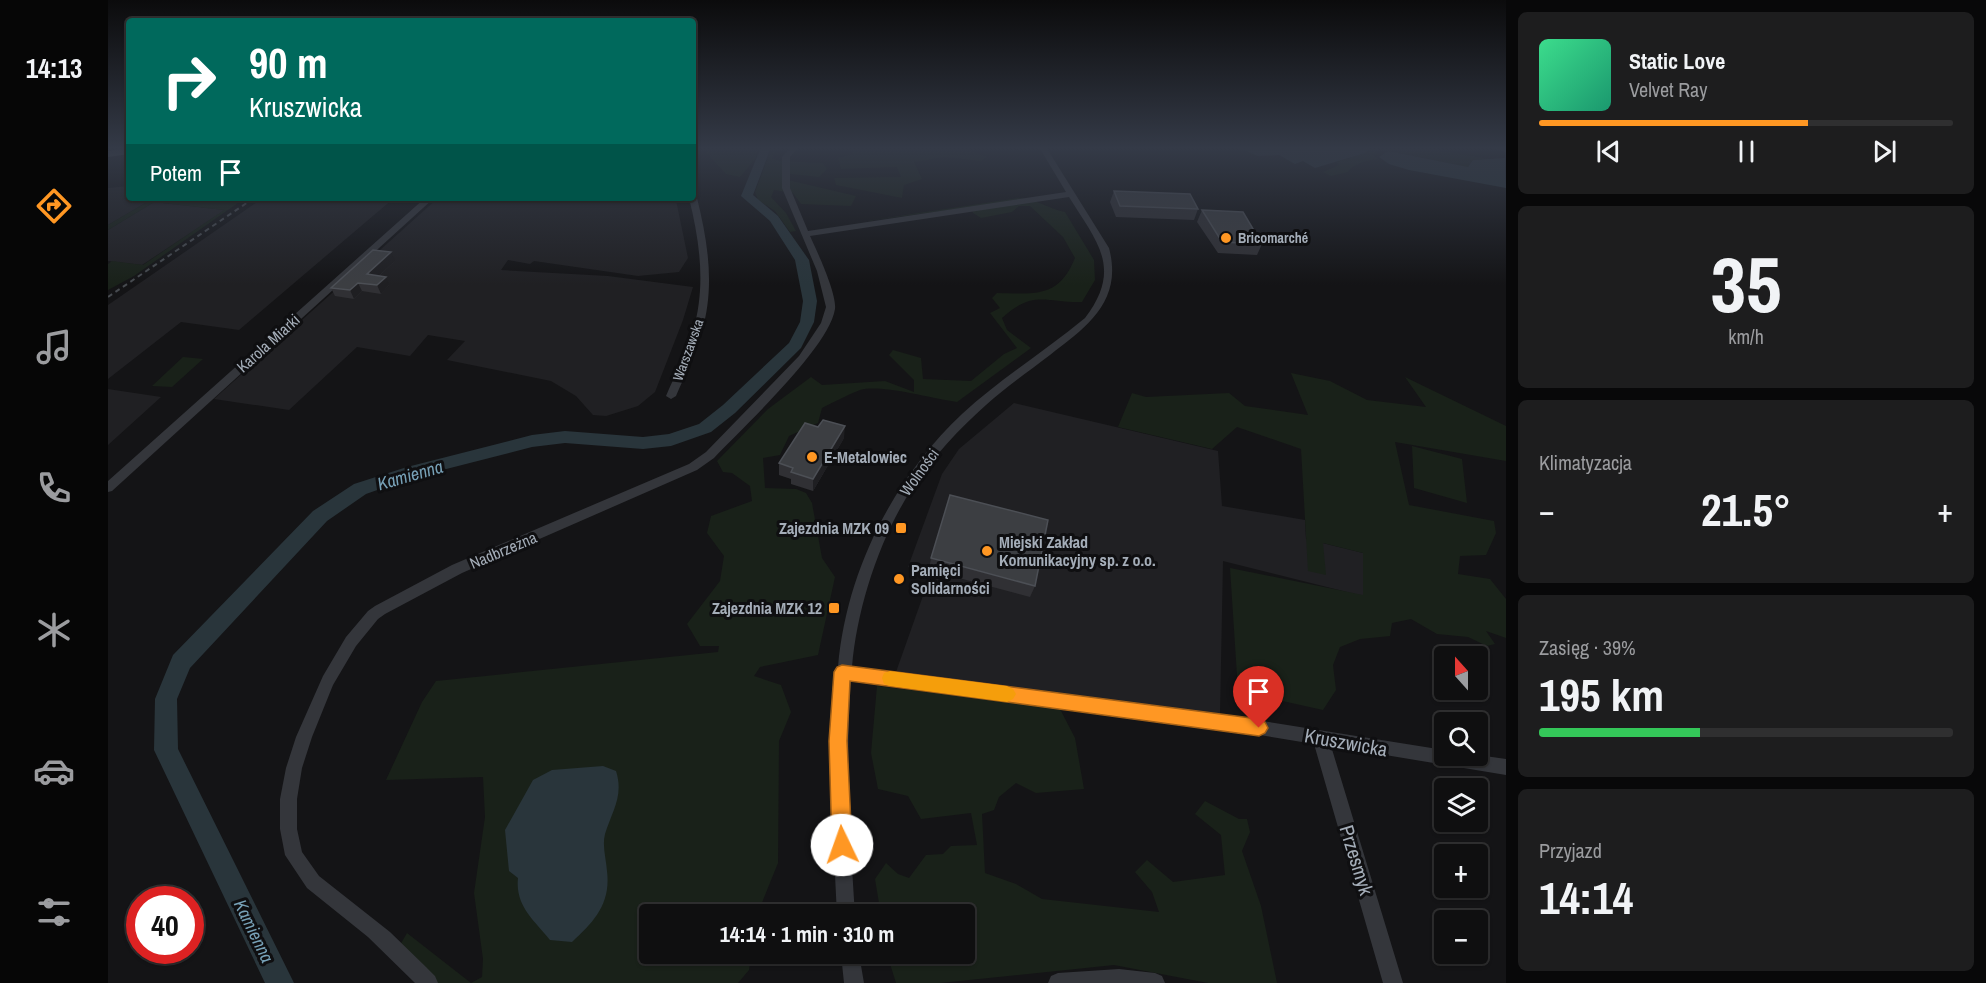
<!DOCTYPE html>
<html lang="pl">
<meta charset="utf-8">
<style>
:root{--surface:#0f0f10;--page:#1d1d1e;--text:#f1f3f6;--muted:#9b9c9f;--line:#2f2f30;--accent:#ff9723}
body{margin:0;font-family:"Archivo Narrow",sans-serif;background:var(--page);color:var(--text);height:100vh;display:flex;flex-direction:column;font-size:22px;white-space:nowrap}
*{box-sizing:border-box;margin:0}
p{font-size:20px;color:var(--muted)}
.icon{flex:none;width:33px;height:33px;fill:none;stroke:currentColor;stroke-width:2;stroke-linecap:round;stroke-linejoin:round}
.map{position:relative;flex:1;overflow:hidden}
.drawer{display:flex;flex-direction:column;gap:12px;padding:12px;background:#080809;width:480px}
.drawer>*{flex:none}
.banner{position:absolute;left:18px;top:18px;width:570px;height:183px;border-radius:6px;box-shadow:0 2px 4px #0004,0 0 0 2px var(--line);background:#00695c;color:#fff;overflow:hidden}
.needle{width:39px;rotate:339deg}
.buttons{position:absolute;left:1326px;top:646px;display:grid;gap:12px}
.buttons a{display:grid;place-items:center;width:54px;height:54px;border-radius:6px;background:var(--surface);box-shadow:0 2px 4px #0004,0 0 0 2px var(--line);font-size:30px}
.speed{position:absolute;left:18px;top:886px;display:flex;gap:12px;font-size:30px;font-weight:700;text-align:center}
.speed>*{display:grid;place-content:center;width:78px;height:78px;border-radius:50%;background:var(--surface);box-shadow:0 2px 4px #0004,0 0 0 2px var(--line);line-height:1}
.speed .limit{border:9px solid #d22;background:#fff;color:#111}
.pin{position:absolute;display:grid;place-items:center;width:51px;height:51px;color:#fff;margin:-62px -26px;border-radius:50% 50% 50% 0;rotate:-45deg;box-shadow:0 0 6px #0007}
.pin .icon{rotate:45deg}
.me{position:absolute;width:66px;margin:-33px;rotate:357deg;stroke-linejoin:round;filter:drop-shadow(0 0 4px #0008)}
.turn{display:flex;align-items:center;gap:21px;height:126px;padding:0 24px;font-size:27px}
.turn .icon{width:78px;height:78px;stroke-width:2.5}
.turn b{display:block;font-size:42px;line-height:51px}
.then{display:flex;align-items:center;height:57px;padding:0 24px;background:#0003;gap:12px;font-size:22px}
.big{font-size:45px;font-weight:700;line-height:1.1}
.drawer .widget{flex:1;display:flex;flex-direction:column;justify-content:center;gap:9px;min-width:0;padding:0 21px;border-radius:9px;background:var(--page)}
.drawer .dial{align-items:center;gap:0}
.dial b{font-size:78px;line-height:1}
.song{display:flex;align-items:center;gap:18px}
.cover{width:72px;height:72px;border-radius:9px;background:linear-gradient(135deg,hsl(150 70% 55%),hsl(160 70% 35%))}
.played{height:6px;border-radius:3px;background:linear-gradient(90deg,var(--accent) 65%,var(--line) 65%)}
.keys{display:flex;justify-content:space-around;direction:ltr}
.heat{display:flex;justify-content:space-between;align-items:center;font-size:33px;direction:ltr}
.charge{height:9px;border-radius:4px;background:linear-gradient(90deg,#34c759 39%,var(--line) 0)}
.trip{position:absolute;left:531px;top:904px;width:336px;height:60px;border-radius:6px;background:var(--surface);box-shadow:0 2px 4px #0004,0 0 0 2px var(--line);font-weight:700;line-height:60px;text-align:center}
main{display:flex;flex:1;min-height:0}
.menu{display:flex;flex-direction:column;width:108px;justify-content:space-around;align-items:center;background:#060606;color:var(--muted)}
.menu .icon{width:42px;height:42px}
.menu .current{color:var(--accent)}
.menu b{font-size:27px;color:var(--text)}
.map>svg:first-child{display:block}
.built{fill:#202023}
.green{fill:#192119}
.water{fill:#29353b}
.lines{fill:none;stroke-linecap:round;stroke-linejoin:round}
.river{fill:#29353b;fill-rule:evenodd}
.minor{fill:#34363b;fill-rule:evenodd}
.major{fill:#50545b;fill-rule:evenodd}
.rail{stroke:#474b50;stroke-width:2;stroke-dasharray:5 4;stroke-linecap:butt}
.wall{fill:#303034}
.shaded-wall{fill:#1f1f22}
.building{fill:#3c3e42;stroke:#4c4f55;stroke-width:1.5}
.route{fill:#ff9723;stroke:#a66217;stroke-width:1.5}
.slow{fill:#f59e0b}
.poi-dot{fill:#ff9723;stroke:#0f0f11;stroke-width:2}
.labels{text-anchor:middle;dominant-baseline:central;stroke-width:6;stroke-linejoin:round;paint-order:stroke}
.far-poi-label{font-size:14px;font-weight:bold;fill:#a4adb8;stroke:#0f0f11;text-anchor:start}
.far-street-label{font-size:14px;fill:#a4adb8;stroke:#0f0f11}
.street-label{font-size:16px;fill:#a4adb8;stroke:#0f0f11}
.poi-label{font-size:16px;font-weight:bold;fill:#a4adb8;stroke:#0f0f11;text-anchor:start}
.water-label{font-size:18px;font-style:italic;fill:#77a1b7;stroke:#0f0f11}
.near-street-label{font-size:20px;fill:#a4adb8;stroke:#0f0f11}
</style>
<main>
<nav class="menu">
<b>14:13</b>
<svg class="icon current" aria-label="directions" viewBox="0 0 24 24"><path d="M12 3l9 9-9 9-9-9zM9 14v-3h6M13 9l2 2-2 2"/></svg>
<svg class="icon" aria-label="music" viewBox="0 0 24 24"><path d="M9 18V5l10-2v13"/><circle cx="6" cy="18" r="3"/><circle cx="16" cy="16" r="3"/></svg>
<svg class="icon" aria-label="phone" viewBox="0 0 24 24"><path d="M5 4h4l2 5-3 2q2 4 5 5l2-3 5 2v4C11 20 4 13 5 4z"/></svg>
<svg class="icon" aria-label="climate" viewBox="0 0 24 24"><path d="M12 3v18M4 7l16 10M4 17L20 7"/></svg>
<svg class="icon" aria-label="car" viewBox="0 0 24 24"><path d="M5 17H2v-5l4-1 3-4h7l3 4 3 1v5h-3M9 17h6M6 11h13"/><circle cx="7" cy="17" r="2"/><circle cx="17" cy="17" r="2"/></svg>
<svg class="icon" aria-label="filters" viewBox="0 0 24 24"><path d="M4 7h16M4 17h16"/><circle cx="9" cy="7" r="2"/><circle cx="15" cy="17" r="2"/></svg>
</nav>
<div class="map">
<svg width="1398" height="983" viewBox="0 0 1398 983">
<rect width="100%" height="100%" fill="#141416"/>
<path class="built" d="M 21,186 L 21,198 L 46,198 L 0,225 L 0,188 Z
M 155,198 L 286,198 L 131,330 L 73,322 L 0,379 L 0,305 Z
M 330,198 L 568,200 L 580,258 L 571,272 L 530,276 L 426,261 L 422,264 L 400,260 L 393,270 L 500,276 L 585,287 L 575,320 L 547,392 L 530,406 L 498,416 L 485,415 L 468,396 L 443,381 L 339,360 L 357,341 L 320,335 L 302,356 L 249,347 L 181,410 L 106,399 Z
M 46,202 L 117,210 L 34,265 L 0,261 L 0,230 Z
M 0,389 L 53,397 L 0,445 Z
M 906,403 L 1110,451 L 1114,506 L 1197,520 L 1198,539 L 1255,553 L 1255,596 L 1115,561 L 1112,714 L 788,672 L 822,576 L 800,567 L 834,474 L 851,449 Z"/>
<path class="green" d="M 593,147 L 652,147 L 647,159 L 632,177 L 618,174 Z
M 664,147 L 680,147 L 667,152 L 664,158 L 672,161 L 715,163 L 719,169 L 711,177 L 682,174 L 680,180 L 748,196 L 743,206 L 693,204 L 685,193 L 666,190 L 663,197 L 678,213 L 688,231 L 682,232 L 667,211 L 650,200 L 647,192 Z
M 741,147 L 854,147 L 879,157 L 873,161 L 836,157 L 806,162 L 814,179 L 796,185 L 794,198 L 728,185 L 726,178 L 793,177 L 789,167 L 733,169 L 730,158 L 745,154 Z
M 1261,147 L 1326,147 L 1334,151 L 1381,159 L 1365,160 L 1360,167 L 1271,149 L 1266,156 L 1273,160 C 1264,158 1245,164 1240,172 L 1223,176 L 1215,172 L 1231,165 L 1228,162 L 1257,153 Z
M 46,198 L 137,198 L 26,276 L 0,290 L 0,264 L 4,261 L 35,265 L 116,210 L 46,202 L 0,230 L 0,225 Z
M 910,198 C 928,198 940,209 957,212 L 986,260 L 987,280 L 974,302 C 938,303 926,289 894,318 L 899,330 L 923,348 L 849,402 C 825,399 774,384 752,390 C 739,395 726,402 714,408 L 710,423 L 681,436 L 672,455 L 655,458 L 657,488 L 688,489 L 698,493 L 704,503 L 714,558 L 727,577 L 710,655 L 652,667 L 646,676 L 673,685 L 683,712 L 671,741 L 670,863 L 649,915 L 542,915 L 542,954 L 643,954 L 641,970 L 630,983 L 329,983 L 292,945 L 299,933 L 363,983 L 374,977 L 375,959 L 366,893 L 377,817 L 375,777 L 278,780 L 314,702 L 328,681 L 610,652 L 611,646 L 592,646 L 579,624 L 612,581 L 616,556 L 599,533 L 603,516 L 644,501 L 642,486 L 624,473 L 615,472 L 609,461 L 660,409 L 703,377 L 714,385 L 777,381 L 806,392 L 806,380 L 781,355 L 785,350 L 813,358 L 815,379 L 863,381 L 896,354 L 909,348 L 882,313 L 892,308 L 884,298 L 889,293 C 927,294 951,298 967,258 L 955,237 L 922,206 L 911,206 L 904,212 L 873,218 L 865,213 L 864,207 L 758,221 Z
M 75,357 L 95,359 L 64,387 L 44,386 Z
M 1183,373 L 1222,381 L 1259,400 L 1318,407 L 1297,377 L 1398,426 L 1398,461 L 1287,442 L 1301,505 L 1386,521 L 1388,533 L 1378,555 L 1352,556 L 1350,574 L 1382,579 L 1398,599 L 1398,638 L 1378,631 L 1387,644 L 1379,646 L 1360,637 L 1329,634 L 1303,619 L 1284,623 L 1282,636 L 1252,639 L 1232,647 L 1225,665 L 1228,690 L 1215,710 L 1130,691 L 1122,568 L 1255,595 L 1255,553 L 1215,543 L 1218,575 L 1200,571 L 1193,449 L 1129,427 L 1104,449 L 1010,427 L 1024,393 L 1038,397 L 1121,393 L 1137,406 L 1200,415 Z
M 1304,446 L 1354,459 L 1359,503 L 1306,488 Z
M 769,686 L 951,707 L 967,738 L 976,789 L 928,793 L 908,783 L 891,797 L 886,810 L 874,814 L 877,873 L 908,884 L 934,899 L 1051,912 L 1044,892 L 1027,872 L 1039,860 L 1065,882 L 1117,875 L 1113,835 L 1087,814 L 1097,801 L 1131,819 L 1139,819 L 1142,832 L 1134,851 L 1153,906 L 1169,983 L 1100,983 L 1006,965 L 832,983 L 788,983 L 779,954 L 856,954 L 856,915 L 773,915 L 767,879 L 778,863 L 790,874 L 801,878 L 818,855 L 835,854 L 843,846 L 869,845 L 863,813 L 813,819 L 800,796 L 770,789 L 763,753 Z"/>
<path class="water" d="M 1128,147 L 1261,147 L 1261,148 L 1257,153 L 1207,168 L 1195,161 L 1187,164 L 1171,155 L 1150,156 Z
M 1280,151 L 1360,167 L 1365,160 L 1397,158 L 1398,188 L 1301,170 L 1281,164 L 1271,157 Z
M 495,766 L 508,771 C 516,796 504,811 497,834 C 494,846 498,858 499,871 C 503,904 486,922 464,942 L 442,940 C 426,920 407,906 410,878 L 401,871 L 397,830 L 425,780 L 444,770 Z"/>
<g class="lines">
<path class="river" d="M 653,147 L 663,147 L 645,195 L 670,216 L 701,260 L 709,301 L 706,322 L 693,348 L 627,413 L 603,432 L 563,446 L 535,449 L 457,443 L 424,447 L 303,478 L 258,494 L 219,521 L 82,668 L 69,699 L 70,749 L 186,983 L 157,983 L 46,750 L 47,699 L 65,655 L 205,511 L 246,484 L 299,467 L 424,435 L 457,431 L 535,437 L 561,434 L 591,424 L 615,405 L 681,343 L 692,322 L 695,301 L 687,260 L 662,221 L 633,196 Z"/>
<path class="minor" d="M 683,147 L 690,147 L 682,157 L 682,188 L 700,231 L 958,192 L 931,147 L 938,147 L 1001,248 C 1015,301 980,326 942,355 C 921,371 898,387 878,405 C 851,429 825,457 805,487 C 772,537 749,607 744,667 L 1110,714 L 1336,750 L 1336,756 L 1370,755 L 1398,759 L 1398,775 L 1223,746 L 1295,983 L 1275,983 L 1206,744 L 1110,728 L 743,680 C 737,758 742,836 747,915 L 729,915 C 725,835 721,756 729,677 L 727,672 L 730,667 C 738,572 785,479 854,414 C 892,379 937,351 977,318 C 1015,268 989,242 961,197 L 702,236 C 709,251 729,294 727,309 C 721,348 635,427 606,458 L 589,470 L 354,573 L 277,614 L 270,619 L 248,646 L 225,685 L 204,737 L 194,768 L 189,799 L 189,829 L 194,852 L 211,876 L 282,932 L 318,967 L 327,976 L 330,983 L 307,983 L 260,937 L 199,888 L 177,855 L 172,829 L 172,799 L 178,768 L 188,737 L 215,676 L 238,637 L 260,611 L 267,606 L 344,565 L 581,464 L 598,452 L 691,356 L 713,323 L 718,307 L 709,271 L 674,188 L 674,157 Z
M 1382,147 L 1398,148 L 1398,152 L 1383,148 Z
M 585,196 L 589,198 C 600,242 607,287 594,331 C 588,354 577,375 568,396 L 563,399 L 558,396 C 567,375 578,354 585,331 C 598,287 592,242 581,198 L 585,198 Z
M 317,198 L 326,198 L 4,491 L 0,492 L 0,481 Z
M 733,954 L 751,954 L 756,983 L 736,983 Z
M 1011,969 L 1047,973 L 1054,976 L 1057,983 L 940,983 L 943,976 L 950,973 Z"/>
<path class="major" d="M 21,148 L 21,154 L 0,157 L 0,151 Z"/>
<path class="rail" d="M 0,297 L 146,198"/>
</g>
<path class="wall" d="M 1006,191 L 1090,209 L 1086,220 L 1008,217 L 1002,202 Z
M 1094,210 L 1154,244 L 1149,255 L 1110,253 L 1089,222 Z
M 287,261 L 271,276 L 281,285 L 273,294 L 254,291 L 246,299 L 227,296 L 223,288 Z
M 736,438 L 705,491 L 683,484 L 683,479 L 671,475 L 671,463 Z
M 823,558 L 927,586 L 922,597 L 821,570 Z"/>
<path class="shaded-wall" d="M 283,252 L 287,261 L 263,283 L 259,274 Z
M 278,277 L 281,285 L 273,294 L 269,285 Z
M 250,283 L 254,291 L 246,299 L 242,290 Z
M 737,426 L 736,438 L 705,491 L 705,479 Z"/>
<path class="building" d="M 1006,191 L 1082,194 L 1090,209 L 1012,206 Z
M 1094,210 L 1135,212 L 1154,244 L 1114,242 Z
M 265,250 L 283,252 L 259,274 L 278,277 L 269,285 L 250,283 L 242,290 L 223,288 Z
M 715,420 L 737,426 L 705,479 L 683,472 L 685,468 L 671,463 L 697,423 L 710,427 Z
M 842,495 L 940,520 L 927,586 L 823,558 Z"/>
<linearGradient id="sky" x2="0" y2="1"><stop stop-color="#0b0b0c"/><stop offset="0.52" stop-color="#343a47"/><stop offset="1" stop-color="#343a47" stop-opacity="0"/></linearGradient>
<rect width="1398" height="285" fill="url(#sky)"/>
<path class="route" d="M 734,665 L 1151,719 L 1157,722 L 1160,728 L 1157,733 L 1151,736 L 742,681 L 739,741 L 744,845 L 741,852 L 734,854 L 727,852 L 724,845 L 721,741 L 726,672 L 729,667 Z"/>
<path class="slow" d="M 782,671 L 899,686 L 905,689 L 908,694 L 905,699 L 899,702 L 782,686 L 776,684 L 774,678 L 776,673 Z"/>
<g class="poi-dot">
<circle cx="1118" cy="238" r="6"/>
<circle cx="704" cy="457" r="6"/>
<rect x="787" y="522" width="12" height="12" rx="3"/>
<circle cx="879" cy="551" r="6"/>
<circle cx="791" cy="579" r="6"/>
<rect x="720" y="602" width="12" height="12" rx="3"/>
</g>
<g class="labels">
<g class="far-poi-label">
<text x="1130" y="238">Bricomarché</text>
</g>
<g class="far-street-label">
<text transform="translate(580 350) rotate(-70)">Warszawska</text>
</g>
<g class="street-label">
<text transform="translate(160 343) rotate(-42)">Karola Miarki</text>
<text transform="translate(811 472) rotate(-54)">Wolności</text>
<text transform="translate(395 550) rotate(-23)">Nadbrzeżna</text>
</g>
<g class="poi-label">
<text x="716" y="457">E-Metalowiec</text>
<text x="781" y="528" text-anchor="end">Zajezdnia MZK 09</text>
<text x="891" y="542">Miejski Zakład<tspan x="891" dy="18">Komunikacyjny sp. z o.o.</tspan></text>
<text x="803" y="570">Pamięci<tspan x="803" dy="18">Solidarności</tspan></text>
<text x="714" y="608" text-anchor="end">Zajezdnia MZK 12</text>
</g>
<g class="water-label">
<text transform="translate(302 475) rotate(-16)">Kamienna</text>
<text transform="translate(146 931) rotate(64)">Kamienna</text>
</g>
<g class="near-street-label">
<text transform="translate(1238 742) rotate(10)">Kruszwicka</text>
<text transform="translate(1249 860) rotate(73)">Przesmyk</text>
</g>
</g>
</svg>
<div class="buttons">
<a><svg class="needle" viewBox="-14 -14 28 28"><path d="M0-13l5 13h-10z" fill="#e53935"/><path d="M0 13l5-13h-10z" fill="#9b9c9f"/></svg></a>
<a><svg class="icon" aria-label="search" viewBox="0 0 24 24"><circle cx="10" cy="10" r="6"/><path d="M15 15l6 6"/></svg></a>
<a><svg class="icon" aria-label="layers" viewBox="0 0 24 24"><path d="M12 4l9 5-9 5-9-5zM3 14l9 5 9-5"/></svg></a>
<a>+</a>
<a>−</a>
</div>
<div class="speed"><div class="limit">40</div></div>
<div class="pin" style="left:1151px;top:728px;background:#d93025"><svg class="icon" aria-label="arrive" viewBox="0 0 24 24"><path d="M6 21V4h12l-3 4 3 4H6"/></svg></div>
<svg class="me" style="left:734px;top:845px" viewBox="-20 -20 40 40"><circle r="19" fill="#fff"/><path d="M0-13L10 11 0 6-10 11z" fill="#ff9723"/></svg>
<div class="trip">14:14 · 1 min · 310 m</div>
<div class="banner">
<div class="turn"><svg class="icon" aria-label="right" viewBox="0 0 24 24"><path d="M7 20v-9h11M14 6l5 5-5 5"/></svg><div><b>90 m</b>Kruszwicka</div></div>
<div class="then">Potem<svg class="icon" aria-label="arrive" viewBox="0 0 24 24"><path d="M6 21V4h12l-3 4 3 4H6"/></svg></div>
</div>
</div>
<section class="drawer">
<div class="widget">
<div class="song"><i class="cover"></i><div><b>Static Love</b><p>Velvet Ray</p></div></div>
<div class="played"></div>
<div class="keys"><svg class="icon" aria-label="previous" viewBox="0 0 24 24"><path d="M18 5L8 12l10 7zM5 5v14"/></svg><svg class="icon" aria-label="pause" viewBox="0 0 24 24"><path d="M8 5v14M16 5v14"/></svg><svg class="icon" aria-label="next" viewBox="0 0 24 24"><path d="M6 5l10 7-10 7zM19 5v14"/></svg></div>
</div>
<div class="widget dial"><b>35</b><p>km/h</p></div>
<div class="widget"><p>Klimatyzacja</p>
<div class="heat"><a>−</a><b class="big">21.5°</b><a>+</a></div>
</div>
<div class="widget"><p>Zasięg · 39%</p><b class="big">195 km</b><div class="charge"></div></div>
<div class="widget"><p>Przyjazd</p><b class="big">14:14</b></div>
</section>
</main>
